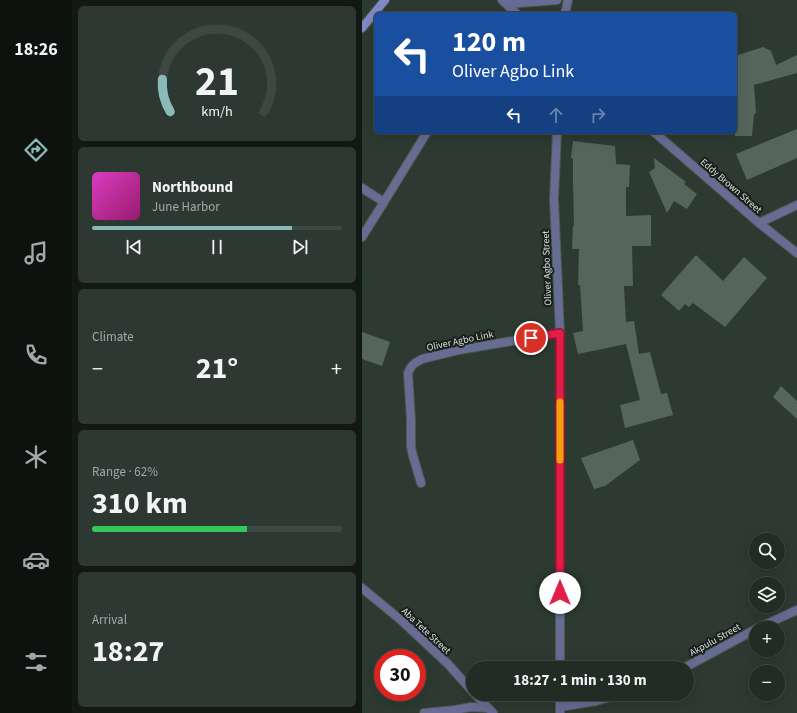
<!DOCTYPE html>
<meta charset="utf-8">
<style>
:root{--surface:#212c25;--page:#2d3832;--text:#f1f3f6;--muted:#a2a7a7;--line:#3e4842;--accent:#8bbbb9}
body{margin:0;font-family:"Source Sans 3",sans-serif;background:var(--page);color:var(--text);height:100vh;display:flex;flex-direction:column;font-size:15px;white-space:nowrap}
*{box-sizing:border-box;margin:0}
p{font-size:13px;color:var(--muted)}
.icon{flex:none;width:22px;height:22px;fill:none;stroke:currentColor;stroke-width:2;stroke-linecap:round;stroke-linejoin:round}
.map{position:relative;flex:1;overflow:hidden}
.panel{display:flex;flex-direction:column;gap:6px;padding:6px;background:#121814;width:290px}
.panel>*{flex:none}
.guide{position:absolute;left:12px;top:12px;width:363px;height:122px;border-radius:6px;box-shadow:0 4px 16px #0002,0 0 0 1px var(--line);background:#1a4fa0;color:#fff;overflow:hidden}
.controls{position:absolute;left:387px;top:533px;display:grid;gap:8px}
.controls a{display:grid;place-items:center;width:36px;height:36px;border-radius:50%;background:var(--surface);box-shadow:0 4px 16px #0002,0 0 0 1px var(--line);font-size:20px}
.speed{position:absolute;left:12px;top:649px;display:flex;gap:8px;font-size:20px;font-weight:700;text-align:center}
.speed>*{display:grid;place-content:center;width:52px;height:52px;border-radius:50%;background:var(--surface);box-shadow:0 4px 16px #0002,0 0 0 1px var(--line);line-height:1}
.speed .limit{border:6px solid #d22;background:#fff;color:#111}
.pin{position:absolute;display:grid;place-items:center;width:34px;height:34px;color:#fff;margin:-17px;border:2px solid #fff;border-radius:50%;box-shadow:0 1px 4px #0007}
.me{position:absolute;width:44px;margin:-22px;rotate:0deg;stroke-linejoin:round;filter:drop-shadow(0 0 3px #0008)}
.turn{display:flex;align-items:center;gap:14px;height:84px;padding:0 12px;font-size:18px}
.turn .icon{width:52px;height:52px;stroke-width:2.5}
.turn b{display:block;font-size:28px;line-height:34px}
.lanes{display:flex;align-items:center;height:38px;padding:0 12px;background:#0003;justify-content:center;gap:20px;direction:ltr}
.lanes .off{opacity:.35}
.big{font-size:30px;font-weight:700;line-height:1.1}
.panel .widget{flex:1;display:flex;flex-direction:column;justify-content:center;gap:6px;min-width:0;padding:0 14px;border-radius:6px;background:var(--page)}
.panel .dial{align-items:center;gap:0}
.dial svg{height:104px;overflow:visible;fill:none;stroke:var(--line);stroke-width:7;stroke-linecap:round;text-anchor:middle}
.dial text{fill:var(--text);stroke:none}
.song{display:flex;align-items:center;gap:12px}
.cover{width:48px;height:48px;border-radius:6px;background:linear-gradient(135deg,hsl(310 70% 55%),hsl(320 70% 35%))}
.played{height:4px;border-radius:2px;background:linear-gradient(90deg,var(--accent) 80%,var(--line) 80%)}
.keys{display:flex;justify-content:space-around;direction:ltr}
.heat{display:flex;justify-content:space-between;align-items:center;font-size:22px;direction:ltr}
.charge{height:6px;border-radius:3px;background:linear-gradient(90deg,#34c759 62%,var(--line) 0)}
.trip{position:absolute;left:104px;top:661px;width:228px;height:40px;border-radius:20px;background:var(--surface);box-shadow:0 4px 16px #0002,0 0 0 1px var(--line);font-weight:700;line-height:40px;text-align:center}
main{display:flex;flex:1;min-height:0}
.dock{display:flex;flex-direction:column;width:72px;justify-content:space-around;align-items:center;background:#0d120f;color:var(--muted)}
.dock .icon{width:28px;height:28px}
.dock .on{color:var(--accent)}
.dock b{font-size:18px;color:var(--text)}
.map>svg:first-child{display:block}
.building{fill:#56655b}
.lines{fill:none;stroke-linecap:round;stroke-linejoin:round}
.minor-casing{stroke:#4b584f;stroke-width:10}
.secondary-casing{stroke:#4b584f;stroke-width:10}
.minor{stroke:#676c93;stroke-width:8}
.secondary{stroke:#828ac7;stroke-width:8}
.route-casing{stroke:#92132f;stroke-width:10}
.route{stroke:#e11d48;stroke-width:7}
.slow{stroke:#f59e0b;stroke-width:7}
.labels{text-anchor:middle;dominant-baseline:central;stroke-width:4;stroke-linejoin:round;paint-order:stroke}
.street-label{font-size:10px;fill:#d7e0da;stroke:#191f1b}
</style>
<main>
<nav class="dock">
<b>18:26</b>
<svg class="icon on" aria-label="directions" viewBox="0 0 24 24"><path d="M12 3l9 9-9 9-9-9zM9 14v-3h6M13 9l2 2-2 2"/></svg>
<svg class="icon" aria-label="music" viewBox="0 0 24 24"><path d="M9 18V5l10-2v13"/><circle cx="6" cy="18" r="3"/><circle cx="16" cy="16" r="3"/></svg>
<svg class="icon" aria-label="phone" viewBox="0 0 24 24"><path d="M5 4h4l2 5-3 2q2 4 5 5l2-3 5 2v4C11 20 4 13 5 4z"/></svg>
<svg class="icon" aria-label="climate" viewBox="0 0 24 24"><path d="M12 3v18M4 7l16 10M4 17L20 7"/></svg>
<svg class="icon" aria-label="car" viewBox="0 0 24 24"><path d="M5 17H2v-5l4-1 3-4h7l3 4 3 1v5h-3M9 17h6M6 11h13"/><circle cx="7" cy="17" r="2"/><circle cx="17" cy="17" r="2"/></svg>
<svg class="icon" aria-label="filters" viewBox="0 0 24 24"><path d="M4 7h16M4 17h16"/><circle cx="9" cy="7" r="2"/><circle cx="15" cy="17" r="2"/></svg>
</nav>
<section class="panel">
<div class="widget dial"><svg viewBox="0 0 100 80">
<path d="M14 69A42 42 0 1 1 86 69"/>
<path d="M14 69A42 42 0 0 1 8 44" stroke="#8bbbb9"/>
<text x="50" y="56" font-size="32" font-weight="700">21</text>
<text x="50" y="72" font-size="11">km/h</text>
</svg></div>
<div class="widget">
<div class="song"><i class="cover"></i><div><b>Northbound</b><p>June Harbor</p></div></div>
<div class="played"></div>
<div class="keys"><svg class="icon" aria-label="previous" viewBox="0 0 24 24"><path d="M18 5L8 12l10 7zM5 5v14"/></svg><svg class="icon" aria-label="pause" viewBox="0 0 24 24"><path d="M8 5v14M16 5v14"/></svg><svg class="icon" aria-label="next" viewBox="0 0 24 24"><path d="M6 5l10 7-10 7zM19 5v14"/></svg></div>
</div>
<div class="widget"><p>Climate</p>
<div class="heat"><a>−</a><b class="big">21°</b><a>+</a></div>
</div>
<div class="widget"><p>Range · 62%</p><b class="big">310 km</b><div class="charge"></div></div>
<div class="widget"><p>Arrival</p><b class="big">18:27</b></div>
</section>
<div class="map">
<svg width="435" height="713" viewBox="0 0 435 713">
<rect width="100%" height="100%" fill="#2c3a31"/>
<path class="building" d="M 401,47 L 409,51 L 414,65 L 435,55 L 435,73 L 392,85 L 394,113 L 392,114 L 390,136 L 373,136 L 373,56 Z
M 435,129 L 435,158 L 385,180 L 374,154 Z
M 211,141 L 253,146 L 254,164 L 268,165 L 267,187 L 264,187 L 264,216 L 289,215 L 289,246 L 270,246 L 271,286 L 262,286 L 264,322 L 272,321 L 277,354 L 288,352 L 299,394 L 305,393 L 311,415 L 263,428 L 258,405 L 278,400 L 264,344 L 216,354 L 211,333 L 221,331 L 218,285 L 216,285 L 217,249 L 210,249 L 211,226 L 212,226 L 211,182 L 211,159 L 209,158 Z
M 292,158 L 324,182 L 322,184 L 335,194 L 325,209 L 312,201 L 305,213 L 287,172 L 293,168 Z
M 334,255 L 361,281 L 382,257 L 405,278 L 363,327 L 331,303 L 327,307 L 323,304 L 317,311 L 299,295 Z
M 0,332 L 28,342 L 20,366 L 0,359 Z
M 419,386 L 435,401 L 435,419 L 411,397 Z
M 271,440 L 278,460 L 243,486 L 232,489 L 219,458 Z"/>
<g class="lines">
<defs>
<path id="minor" d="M 140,0 L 155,14
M 145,4 L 195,0
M 203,14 L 206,0
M 195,132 L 192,199 L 198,333 L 198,668
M 292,132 L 397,223 L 435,253
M 0,188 L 22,202 L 65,132
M 397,223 L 435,205
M 0,237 L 22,202
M 59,483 L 51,456 L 49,447 L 49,420 L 46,373 L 49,367 L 53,363 L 60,359 L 97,350 L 198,333
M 0,588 L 40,621 L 86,664 L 111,692
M 396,628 L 435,610
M 322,668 L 394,629
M 113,694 L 131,713
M 198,707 L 234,701 L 259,694
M 62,713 L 93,710 L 109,707 L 126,708
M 198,713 L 198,694"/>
<path id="secondary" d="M 0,28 L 23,0"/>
</defs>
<use href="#minor" class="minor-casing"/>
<use href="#secondary" class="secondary-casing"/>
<use href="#minor" class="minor"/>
<use href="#secondary" class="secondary"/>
</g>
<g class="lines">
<defs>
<path id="route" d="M 169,338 L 198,333 L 198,593"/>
</defs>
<use href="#route" class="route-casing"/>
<use href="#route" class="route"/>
<path class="slow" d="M 198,402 L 198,460"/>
</g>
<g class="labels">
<g class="street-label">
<text transform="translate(369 186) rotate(41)">Eddy Brown Street</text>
<text transform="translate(185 268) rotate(-92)">Oliver Agbo Street</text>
<text transform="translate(98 341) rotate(-12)">Oliver Agbo Link</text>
<text transform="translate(64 631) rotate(43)">Aba Tete Street</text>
<text transform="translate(353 640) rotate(-29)">Akpulu Street</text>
</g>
</g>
</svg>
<div class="controls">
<a><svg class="icon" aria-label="search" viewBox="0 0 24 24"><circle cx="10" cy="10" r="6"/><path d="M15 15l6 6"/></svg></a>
<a><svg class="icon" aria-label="layers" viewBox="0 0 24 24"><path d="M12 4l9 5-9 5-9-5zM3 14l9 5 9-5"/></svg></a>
<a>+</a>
<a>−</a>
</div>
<div class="speed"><div class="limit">30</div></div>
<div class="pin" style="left:169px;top:338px;background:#d93025"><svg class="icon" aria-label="arrive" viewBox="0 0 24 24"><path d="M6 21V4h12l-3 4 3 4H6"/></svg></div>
<svg class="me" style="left:198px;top:593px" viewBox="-20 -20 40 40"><circle r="19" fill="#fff"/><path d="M0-13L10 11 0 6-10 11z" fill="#e11d48"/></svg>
<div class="trip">18:27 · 1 min · 130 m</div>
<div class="guide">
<div class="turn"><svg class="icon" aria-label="left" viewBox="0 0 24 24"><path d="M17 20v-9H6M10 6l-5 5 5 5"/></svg><div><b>120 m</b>Oliver Agbo Link</div></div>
<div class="lanes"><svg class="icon" aria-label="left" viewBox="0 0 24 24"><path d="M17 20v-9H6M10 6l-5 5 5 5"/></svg><svg class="icon off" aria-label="ahead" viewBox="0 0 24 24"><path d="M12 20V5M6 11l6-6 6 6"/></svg><svg class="icon off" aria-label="right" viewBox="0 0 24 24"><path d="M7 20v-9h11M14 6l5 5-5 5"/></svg></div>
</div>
</div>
</main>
